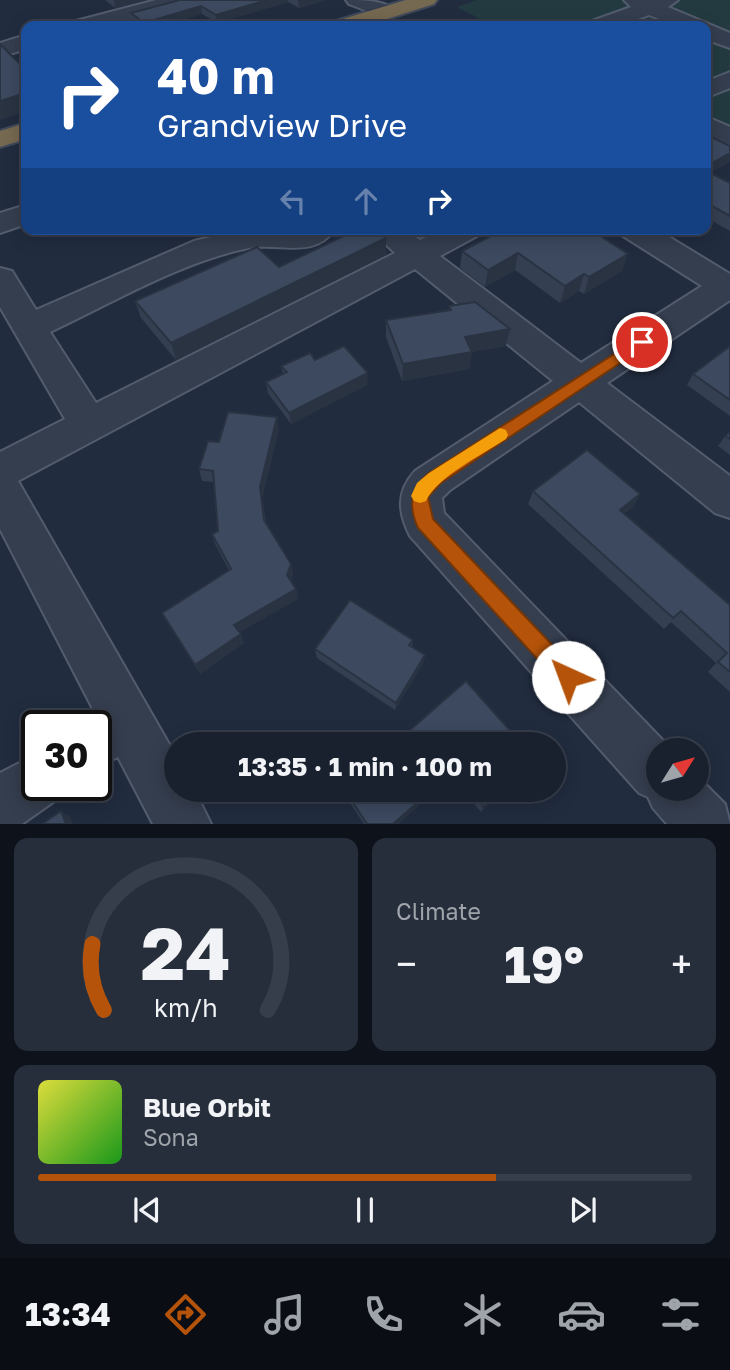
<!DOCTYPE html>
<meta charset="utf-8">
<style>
:root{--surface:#19212f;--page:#262e3b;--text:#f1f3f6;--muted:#9fa3aa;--line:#373e4b;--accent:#b45309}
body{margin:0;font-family:"Golos Text",sans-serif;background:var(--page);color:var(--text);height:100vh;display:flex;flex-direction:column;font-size:26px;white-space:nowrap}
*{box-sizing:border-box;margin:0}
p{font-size:23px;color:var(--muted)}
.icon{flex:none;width:38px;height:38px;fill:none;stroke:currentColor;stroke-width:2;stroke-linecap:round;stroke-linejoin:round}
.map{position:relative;height:824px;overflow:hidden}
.sheet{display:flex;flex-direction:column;gap:14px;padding:14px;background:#0e121a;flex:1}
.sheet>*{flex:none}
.hud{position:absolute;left:21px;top:21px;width:690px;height:214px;border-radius:14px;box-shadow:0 4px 18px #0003,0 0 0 2px var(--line);background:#1a4fa0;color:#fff;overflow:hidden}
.needle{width:46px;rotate:53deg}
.fabs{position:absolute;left:646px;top:738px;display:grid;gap:14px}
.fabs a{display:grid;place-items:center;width:63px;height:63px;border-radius:50%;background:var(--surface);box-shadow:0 4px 18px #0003,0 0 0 2px var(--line);font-size:35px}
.speed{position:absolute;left:21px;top:710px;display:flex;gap:14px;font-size:35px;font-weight:700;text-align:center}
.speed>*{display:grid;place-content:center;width:91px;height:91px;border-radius:50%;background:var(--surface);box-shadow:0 4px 18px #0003,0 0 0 2px var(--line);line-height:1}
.speed .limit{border:4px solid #111;border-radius:10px;background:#fff;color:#111}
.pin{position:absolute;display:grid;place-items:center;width:60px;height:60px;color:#fff;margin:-30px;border:4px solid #fff;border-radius:50%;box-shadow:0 2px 7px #0007}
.me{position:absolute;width:77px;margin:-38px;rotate:317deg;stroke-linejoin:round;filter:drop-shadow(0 0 5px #0008)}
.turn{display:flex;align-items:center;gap:24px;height:147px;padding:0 21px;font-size:32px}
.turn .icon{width:91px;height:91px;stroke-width:2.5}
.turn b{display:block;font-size:49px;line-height:60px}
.lanes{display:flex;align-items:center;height:66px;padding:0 21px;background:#0003;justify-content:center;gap:35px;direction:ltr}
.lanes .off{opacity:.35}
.big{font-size:52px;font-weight:700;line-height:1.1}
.sheet .widget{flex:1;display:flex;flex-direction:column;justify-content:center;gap:10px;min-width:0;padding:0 24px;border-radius:14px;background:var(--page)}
.sheet .dial{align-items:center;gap:0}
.dial svg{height:182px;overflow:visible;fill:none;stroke:var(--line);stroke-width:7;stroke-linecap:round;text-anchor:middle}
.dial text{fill:var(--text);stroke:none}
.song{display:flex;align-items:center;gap:21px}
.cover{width:84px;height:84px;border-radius:10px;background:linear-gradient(135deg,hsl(60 70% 55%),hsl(120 70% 35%))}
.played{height:7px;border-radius:4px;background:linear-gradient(90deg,var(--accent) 70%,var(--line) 70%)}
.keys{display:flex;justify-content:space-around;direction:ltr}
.heat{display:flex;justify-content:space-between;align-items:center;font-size:38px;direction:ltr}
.sheet .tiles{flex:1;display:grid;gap:14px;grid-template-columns:1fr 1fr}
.widget:last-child{grid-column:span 2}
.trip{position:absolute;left:164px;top:732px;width:402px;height:70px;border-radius:35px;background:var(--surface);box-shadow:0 4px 18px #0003,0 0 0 2px var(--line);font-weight:700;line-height:70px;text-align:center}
.menu{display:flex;height:112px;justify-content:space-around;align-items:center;background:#0a0d13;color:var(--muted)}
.menu .icon{width:49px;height:49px}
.menu .selected{color:var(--accent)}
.menu b{font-size:32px;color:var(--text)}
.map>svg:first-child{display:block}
.green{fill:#233b40}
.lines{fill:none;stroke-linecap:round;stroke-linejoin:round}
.minor-casing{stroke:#535c6d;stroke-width:4}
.highway-casing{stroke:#40495a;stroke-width:4}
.minor{fill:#353e4f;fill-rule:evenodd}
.highway{fill:#766951;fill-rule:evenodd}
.wall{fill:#343f52}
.shaded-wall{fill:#2a3342}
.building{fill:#3c495f;stroke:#2a3342;stroke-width:2}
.route{fill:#b45309;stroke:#753606;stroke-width:2}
.slow{fill:#f59e0b}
</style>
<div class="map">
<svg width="730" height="824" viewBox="0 0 730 824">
<rect width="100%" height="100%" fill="#212c3f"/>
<path class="green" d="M 477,0 L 730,0 L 730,153 L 705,140 L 705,26 L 493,26 L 457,7 Z"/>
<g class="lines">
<defs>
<path id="minor" d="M 156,0 L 189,0 L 186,4 L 107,26 L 73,26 L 76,21 Z
M 346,0 C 363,0 386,0 398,12 L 394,16 L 380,16 L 349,4 Z
M 678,0 L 668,7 L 730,33 L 730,48 L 705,39 L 705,26 L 677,26 L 649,15 L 619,26 L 589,26 L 592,21 L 631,7 L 624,0 Z
M 26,35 L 26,49 L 0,57 L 0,43 Z
M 730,72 L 730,88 L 705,98 L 705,82 Z
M 705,116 L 730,127 L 730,145 L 705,134 Z
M 26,205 L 26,224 L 0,233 L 0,213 Z
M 245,229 L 335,229 C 314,260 278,242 249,248 C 183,261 112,303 50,332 L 96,403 L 395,253 L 370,229 L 405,229 L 420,240 L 442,229 L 481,229 L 477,236 L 440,256 L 581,363 L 702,286 L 623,236 L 619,229 L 656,229 L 730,274 L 730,300 L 607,383 L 730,476 L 730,518 L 715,513 L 579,402 L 450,490 L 442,498 L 444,513 L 673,751 L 658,751 L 658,789 L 696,789 L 696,775 L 725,804 L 730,824 L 667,824 L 653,808 L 648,797 L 639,793 L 410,536 C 398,512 396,492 415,471 L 553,381 L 415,269 L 18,481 L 177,758 L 177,789 L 194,789 L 211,824 L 153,824 L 118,757 L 96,767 L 96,726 L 76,726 L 94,711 L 0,529 L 0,452 L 65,419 L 0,307 L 0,268 L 12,271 L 36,310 L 194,241 Z
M 37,754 L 37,786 L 62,786 L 56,800 L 22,824 L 0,824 L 0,773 Z"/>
<path id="highway" d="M 406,0 L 437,0 L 434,4 L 365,26 L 333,26 L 336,21 Z
M 26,123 L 26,139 L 0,147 L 0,131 Z"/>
</defs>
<use href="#minor" class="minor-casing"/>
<use href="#highway" class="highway-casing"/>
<use href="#minor" class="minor"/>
<use href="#highway" class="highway"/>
</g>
<path class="wall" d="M 105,0 L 146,0 L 115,8 Z
M 180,0 L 326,0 L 299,8 L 288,2 L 217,23 L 202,14 L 160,26 L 140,26 L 133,21 L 131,13 Z
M 705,134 L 711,173 L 730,183 L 730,231 L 705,217 Z
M 496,229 L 590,229 L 622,271 L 584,294 L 579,291 L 560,303 L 515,270 L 485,287 L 460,268 L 462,251 L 499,232 Z
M 386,255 L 176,360 L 141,318 L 135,301 L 279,267 Z
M 449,306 L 506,346 L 472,352 L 469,369 L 402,381 L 386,337 L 386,320 L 449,310 Z
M 730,346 L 730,416 L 687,385 L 693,374 Z
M 315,360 L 367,385 L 291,424 L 268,393 L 266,382 L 283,374 L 281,366 Z
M 279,429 L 262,498 L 266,522 L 291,564 L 293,574 L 291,581 L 296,589 L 298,599 L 239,632 L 244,643 L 200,674 L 162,613 L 229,570 L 215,544 L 212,534 L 218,531 L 214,482 L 202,481 L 199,469 Z
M 730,432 L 730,455 L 718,446 L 725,436 Z
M 533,491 L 640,494 L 633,507 L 624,514 L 730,605 L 730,692 L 708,672 L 716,663 L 671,622 L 664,629 L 528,504 Z
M 413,640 L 412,647 L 425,655 L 423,663 L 395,710 L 317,658 L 315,649 Z
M 344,789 L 437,789 L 398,824 L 364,824 L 344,794 Z
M 462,789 L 504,789 L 481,812 Z"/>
<path class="shaded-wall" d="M 114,0 L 146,0 L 115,8 Z
M 267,0 L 288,0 L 288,2 L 217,23 L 216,15 Z
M 298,0 L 326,0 L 299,8 Z
M 201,6 L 202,14 L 160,26 L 145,26 L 144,23 Z
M 26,93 L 26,111 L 0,120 L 0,101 Z
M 730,153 L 730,162 L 705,176 L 705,167 Z
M 386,238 L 386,255 L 176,360 L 171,343 Z
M 518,253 L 515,270 L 485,287 L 488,270 Z
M 628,254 L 622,271 L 584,294 L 589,277 Z
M 584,274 L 579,291 L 560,303 L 565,286 Z
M 510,329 L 506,346 L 472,352 L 469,369 L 402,381 L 403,364 L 465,337 Z
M 368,373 L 367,385 L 291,424 L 289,413 Z
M 277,417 L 279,429 L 262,498 L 267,531 L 260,487 Z
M 640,494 L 633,507 L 613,523 L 620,510 Z
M 291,564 L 293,574 L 289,585 L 287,575 Z
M 296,589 L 298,599 L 237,634 L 234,625 Z
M 241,634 L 244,643 L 200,674 L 195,665 Z
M 425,655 L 423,663 L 395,710 L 396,703 Z
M 433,789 L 437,789 L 398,824 L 393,824 Z
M 502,789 L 504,789 L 481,812 L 484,807 Z
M 61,811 L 69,816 L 73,824 L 66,824 Z"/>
<path class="building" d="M 180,0 L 267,0 L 216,15 L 201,6 L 144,23 L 131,13 Z
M 0,44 L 26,70 L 26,93 L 0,101 Z
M 705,134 L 730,146 L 730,153 L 705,167 Z
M 705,170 L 730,183 L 730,216 L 705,202 Z
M 358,229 L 376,229 L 386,238 L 171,343 L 135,301 L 257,247 L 279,267 Z
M 504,229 L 590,229 L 628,254 L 589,277 L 584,274 L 565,286 L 518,253 L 488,270 L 462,251 Z
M 475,302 L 510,329 L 465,337 L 472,352 L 403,364 L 386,320 L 451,310 L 449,306 Z
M 344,346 L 368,373 L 289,413 L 266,382 L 287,372 L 281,366 L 310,353 L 315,360 Z
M 730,346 L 730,400 L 693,374 Z
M 228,412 L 277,417 L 260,487 L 264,520 L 291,564 L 287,575 L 296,589 L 234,625 L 241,634 L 195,665 L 162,613 L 231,569 L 212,534 L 218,531 L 213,471 L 199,469 L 208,441 L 219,442 Z
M 730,432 L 730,439 L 725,436 Z
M 587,450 L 640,494 L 620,510 L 730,605 L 730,672 L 718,662 L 727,653 L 681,611 L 673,618 L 533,491 Z
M 350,600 L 413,640 L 409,645 L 425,655 L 396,703 L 315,649 Z
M 466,681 L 522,744 L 394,744 Z
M 344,789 L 433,789 L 393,824 L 367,824 Z
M 470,789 L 502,789 L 484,807 Z
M 61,811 L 66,824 L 42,824 Z"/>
<path class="route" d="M 642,336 L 647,338 L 649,342 L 647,345 L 441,483 L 428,497 L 433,519 L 576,670 L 579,677 L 576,685 L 568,688 L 561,685 L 418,528 C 408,506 410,488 429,473 Z"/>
<path class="slow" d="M 500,428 L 506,430 L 508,435 L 506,439 C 482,455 438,476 426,501 L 420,503 L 414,501 L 411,496 L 417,483 L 429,473 Z"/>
</svg>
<div class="fabs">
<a><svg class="needle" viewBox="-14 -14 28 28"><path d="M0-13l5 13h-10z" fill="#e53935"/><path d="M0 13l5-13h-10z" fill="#9fa3aa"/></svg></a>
</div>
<div class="speed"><div class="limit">30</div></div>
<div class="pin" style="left:642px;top:342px;background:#d93025"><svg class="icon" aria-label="arrive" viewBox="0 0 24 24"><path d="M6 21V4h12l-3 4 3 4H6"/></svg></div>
<svg class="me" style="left:568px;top:677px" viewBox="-20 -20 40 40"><circle r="19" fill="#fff"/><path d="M0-13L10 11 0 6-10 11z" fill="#b45309"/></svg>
<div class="trip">13:35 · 1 min · 100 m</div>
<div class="hud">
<div class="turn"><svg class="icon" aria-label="right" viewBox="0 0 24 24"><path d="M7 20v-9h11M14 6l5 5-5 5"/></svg><div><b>40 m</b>Grandview Drive</div></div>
<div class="lanes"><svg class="icon off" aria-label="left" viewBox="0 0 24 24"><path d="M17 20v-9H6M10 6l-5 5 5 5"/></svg><svg class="icon off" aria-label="ahead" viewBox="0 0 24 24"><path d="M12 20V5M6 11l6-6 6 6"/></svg><svg class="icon" aria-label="right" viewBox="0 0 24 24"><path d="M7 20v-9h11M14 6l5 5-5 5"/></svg></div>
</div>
</div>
<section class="sheet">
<div class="tiles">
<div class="widget dial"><svg viewBox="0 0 100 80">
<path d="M14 69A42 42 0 1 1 86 69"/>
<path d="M14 69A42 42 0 0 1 9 40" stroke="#b45309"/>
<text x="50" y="56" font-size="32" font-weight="700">24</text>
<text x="50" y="72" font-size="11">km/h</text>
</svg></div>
<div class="widget"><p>Climate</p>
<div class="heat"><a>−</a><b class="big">19°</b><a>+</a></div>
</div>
<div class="widget">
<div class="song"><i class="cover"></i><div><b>Blue Orbit</b><p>Sona</p></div></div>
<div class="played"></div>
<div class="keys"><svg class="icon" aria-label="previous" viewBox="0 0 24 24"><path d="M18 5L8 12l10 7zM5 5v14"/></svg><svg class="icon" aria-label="pause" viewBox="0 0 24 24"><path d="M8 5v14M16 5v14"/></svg><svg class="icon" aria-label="next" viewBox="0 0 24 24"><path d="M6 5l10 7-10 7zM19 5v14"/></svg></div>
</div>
</div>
</section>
<nav class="menu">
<b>13:34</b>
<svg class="icon selected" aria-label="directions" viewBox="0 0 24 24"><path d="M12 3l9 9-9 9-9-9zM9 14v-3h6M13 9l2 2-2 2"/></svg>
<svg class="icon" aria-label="music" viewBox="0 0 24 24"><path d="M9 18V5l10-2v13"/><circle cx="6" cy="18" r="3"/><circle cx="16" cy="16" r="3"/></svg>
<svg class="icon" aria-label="phone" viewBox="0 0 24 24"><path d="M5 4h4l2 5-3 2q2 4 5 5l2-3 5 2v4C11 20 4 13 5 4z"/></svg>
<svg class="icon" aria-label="climate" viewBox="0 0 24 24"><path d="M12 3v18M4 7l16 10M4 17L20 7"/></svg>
<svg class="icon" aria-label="car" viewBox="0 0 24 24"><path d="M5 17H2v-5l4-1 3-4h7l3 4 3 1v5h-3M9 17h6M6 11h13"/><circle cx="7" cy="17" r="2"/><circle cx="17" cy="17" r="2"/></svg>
<svg class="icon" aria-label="filters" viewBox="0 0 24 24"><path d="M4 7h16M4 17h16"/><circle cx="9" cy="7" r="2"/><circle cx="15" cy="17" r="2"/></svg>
</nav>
